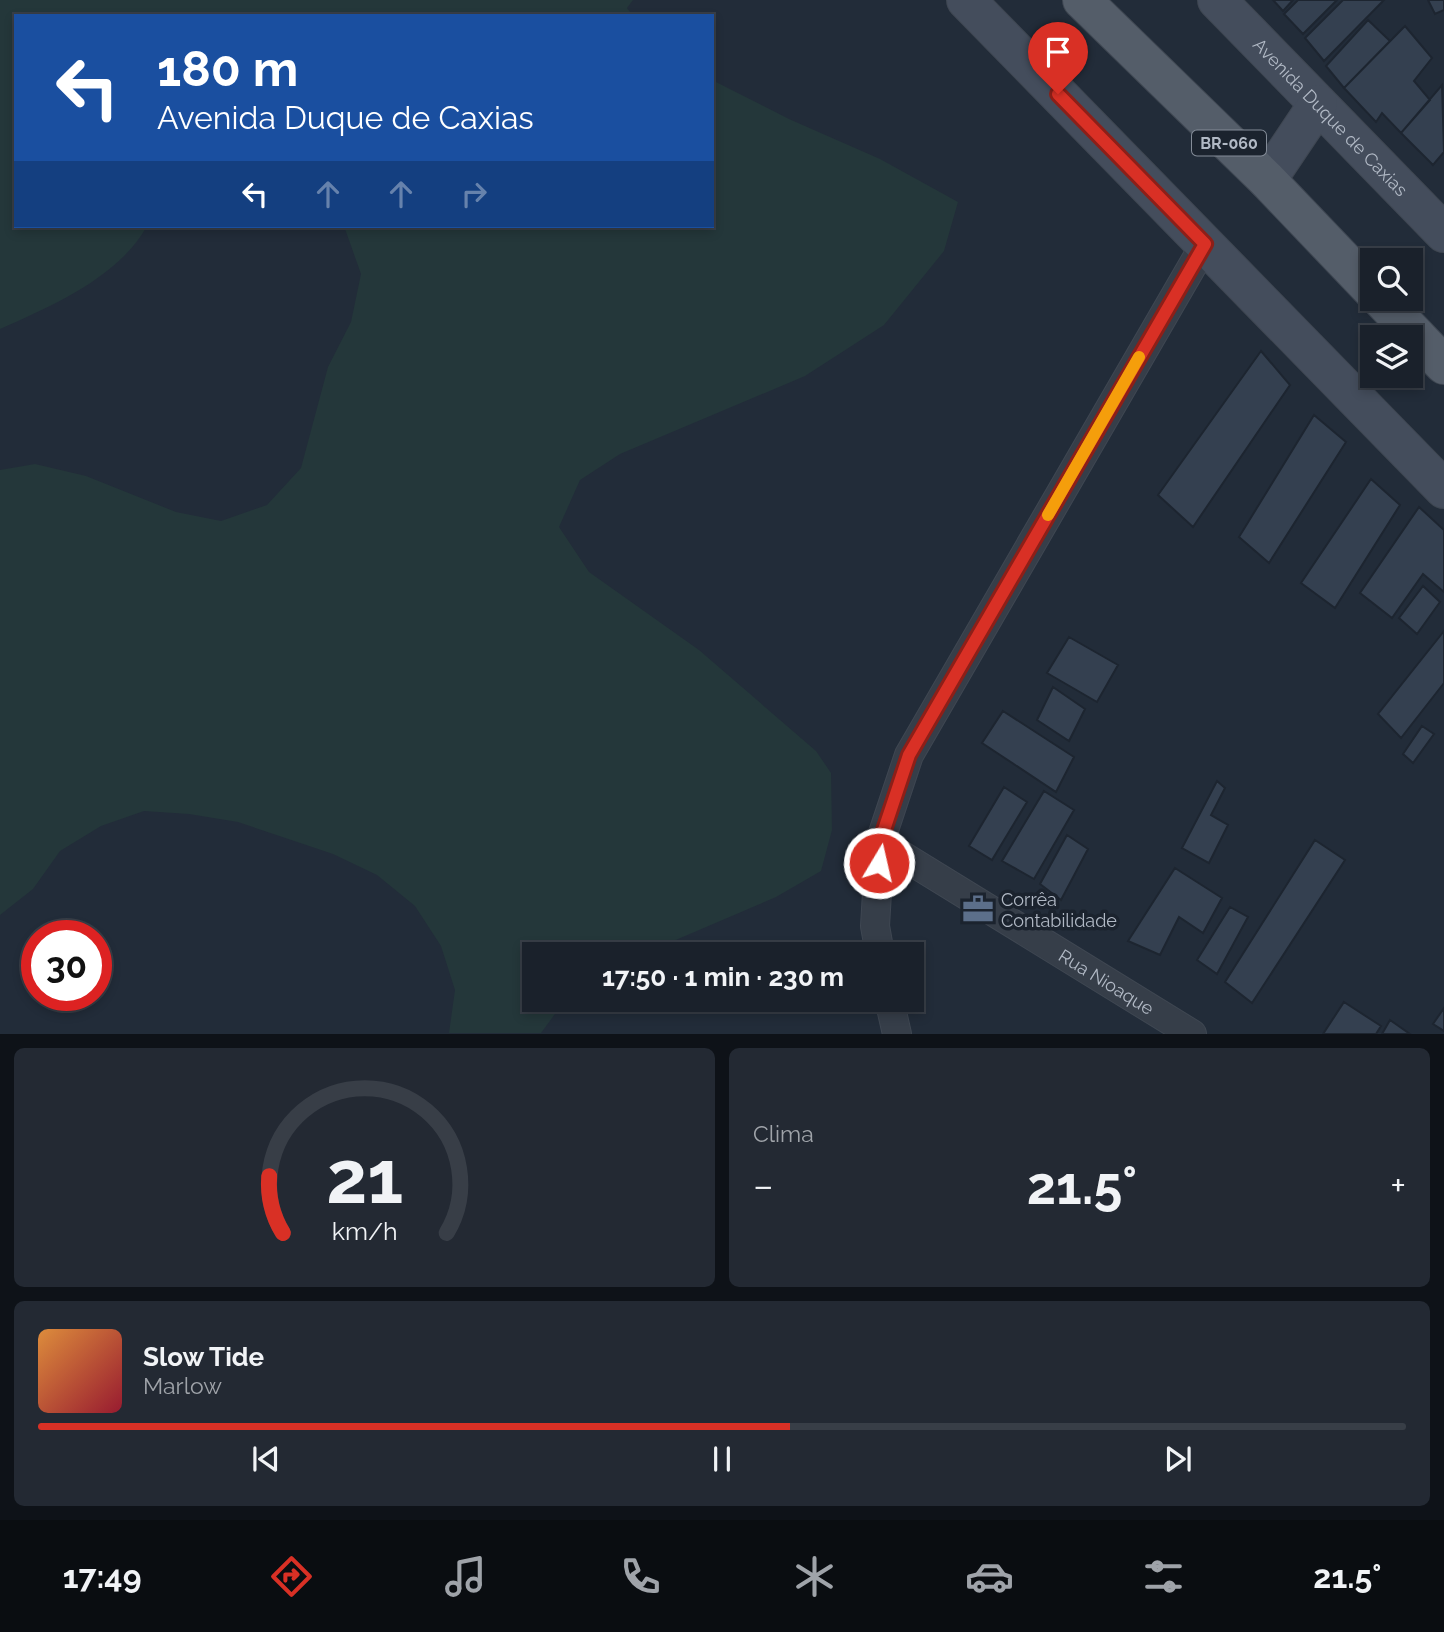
<!DOCTYPE html>
<html lang="pt">
<meta charset="utf-8">
<style>
:root{--surface:#1a212b;--page:#232933;--text:#f1f3f6;--muted:#9fa3a9;--line:#383e47;--accent:#d93025}
body{margin:0;font-family:Raleway,sans-serif;background:var(--page);color:var(--text);height:100vh;display:flex;flex-direction:column;font-size:26px;white-space:nowrap}
*{box-sizing:border-box;margin:0}
p{font-size:23px;color:var(--muted)}
.icon{flex:none;width:38px;height:38px;fill:none;stroke:currentColor;stroke-width:2;stroke-linecap:round;stroke-linejoin:round}
.map{position:relative;height:1034px;overflow:hidden}
.details{display:flex;flex-direction:column;gap:14px;padding:14px;background:#0e1218;flex:1}
.details>*{flex:none}
.top-card{position:absolute;left:14px;top:14px;width:700px;height:214px;border-radius:0px;box-shadow:0 4px 10px #0003,0 0 0 2px var(--line);background:#1a4fa0;color:#fff;overflow:hidden}
.fabs{position:absolute;left:1360px;top:248px;display:grid;gap:14px}
.fabs a{display:grid;place-items:center;width:63px;height:63px;border-radius:0px;background:var(--surface);box-shadow:0 4px 10px #0003,0 0 0 2px var(--line);font-size:35px}
.speed{position:absolute;left:21px;top:920px;display:flex;gap:14px;font-size:35px;font-weight:700;text-align:center}
.speed>*{display:grid;place-content:center;width:91px;height:91px;border-radius:50%;background:var(--surface);box-shadow:0 4px 10px #0003,0 0 0 2px var(--line);line-height:1}
.speed .limit{border:10px solid #d22;background:#fff;color:#111}
.pin{position:absolute;display:grid;place-items:center;width:60px;height:60px;color:#fff;margin:-72px -30px;border-radius:50% 50% 50% 0;rotate:-45deg;box-shadow:0 0 7px #0007}
.pin .icon{rotate:45deg}
.me{position:absolute;width:77px;margin:-38px;rotate:9deg;stroke-linejoin:round;filter:drop-shadow(0 0 5px #0008)}
.turn{display:flex;align-items:center;gap:24px;height:147px;padding:0 28px;font-size:32px}
.turn .icon{width:91px;height:91px;stroke-width:2.5}
.turn b{display:block;font-size:49px;line-height:60px}
.lanes{display:flex;align-items:center;height:66px;padding:0 28px;background:#0003;justify-content:center;gap:35px;direction:ltr}
.lanes .off{opacity:.35}
.big{font-size:52px;font-weight:700;line-height:1.1}
.details .card{flex:1;display:flex;flex-direction:column;justify-content:center;gap:10px;min-width:0;padding:0 24px;border-radius:10px;background:var(--page)}
.details .dial{align-items:center;gap:0}
.dial svg{height:182px;overflow:visible;fill:none;stroke:var(--line);stroke-width:7;stroke-linecap:round;text-anchor:middle}
.dial text{fill:var(--text);stroke:none}
.song{display:flex;align-items:center;gap:21px}
.cover{width:84px;height:84px;border-radius:10px;background:linear-gradient(135deg,hsl(30 70% 55%),hsl(350 70% 35%))}
.played{height:7px;border-radius:4px;background:linear-gradient(90deg,var(--accent) 55%,var(--line) 55%)}
.keys{display:flex;justify-content:space-around;direction:ltr}
.heat{display:flex;justify-content:space-between;align-items:center;font-size:38px;direction:ltr}
.details .tiles{flex:1;display:grid;gap:14px;grid-template-columns:1fr 1fr}
.card:last-child{grid-column:span 2}
.trip{position:absolute;left:522px;top:942px;width:402px;height:70px;border-radius:0px;background:var(--surface);box-shadow:0 4px 10px #0003,0 0 0 2px var(--line);font-weight:700;line-height:70px;text-align:center}
.tabs{display:flex;height:112px;justify-content:space-around;align-items:center;background:#0a0d11;color:var(--muted)}
.tabs .icon{width:49px;height:49px}
.tabs .on{color:var(--accent)}
.tabs b{font-size:32px;color:var(--text)}
.map>svg:first-child{display:block}
.green{fill:#24373a}
.building{fill:#344050;stroke:#1d2530;stroke-width:2}
.lines{fill:none;stroke-linecap:round;stroke-linejoin:round}
.street-casing{stroke:#3f4752;stroke-width:30}
.secondary-casing{stroke:#3f4752;stroke-width:40}
.primary-casing{stroke:#3f4752;stroke-width:40}
.street{stroke:#363e49;stroke-width:28}
.secondary{stroke:#444d5c;stroke-width:38}
.primary{stroke:#545d69;stroke-width:38}
.route-casing{stroke:#8d1f18;stroke-width:18}
.route{stroke:#d93025;stroke-width:12}
.slow{stroke:#f59e0b;stroke-width:12}
.labels{text-anchor:middle;dominant-baseline:central;stroke-width:7;stroke-linejoin:round;paint-order:stroke}
.shield{fill:#1b232e;stroke:#848c98;stroke-width:2}
.shield-label{font-size:16px;font-weight:bold;fill:#b1b9c5}
.street-label{font-size:18px;fill:#b1b9c5;stroke:#1b232e}
.poi-label{font-size:18px;fill:#b1b9c5;stroke:#1b232e;text-anchor:start}
</style>
<div class="map">
<svg width="1444" height="1034" viewBox="0 0 1444 1034">
<rect width="100%" height="100%" fill="#222c39"/>
<path class="green" d="M 0,0 L 633,0 L 627,8 L 633,16 L 16,16 L 16,226 L 147,226 C 119,277 52,306 0,329 Z
M 712,80 L 789,119 L 880,159 L 958,202 L 944,251 L 884,325 L 805,376 L 620,454 L 580,480 L 559,527 L 589,572 L 699,650 L 816,751 L 831,773 L 832,830 L 821,871 L 776,897 L 643,954 L 534,954 L 534,999 L 566,999 L 541,1033 L 449,1033 L 455,990 L 441,946 L 415,906 L 377,875 L 333,854 L 238,822 L 189,814 L 144,811 L 101,826 L 60,851 L 33,889 L 0,915 L 0,470 L 35,464 L 86,476 L 176,512 L 221,521 L 267,505 L 301,468 L 328,367 L 351,322 L 361,274 L 344,226 L 712,226 Z"/>
<path class="building" d="M 1273,0 L 1293,0 L 1283,11 Z
M 1298,0 L 1337,0 L 1303,34 L 1284,14 Z
M 1343,0 L 1384,0 L 1324,61 L 1305,38 Z
M 1428,0 L 1444,0 L 1444,10 L 1435,14 Z
M 1368,20 L 1390,41 L 1344,88 L 1326,66 Z
M 1405,26 L 1432,58 L 1414,81 L 1430,100 L 1401,133 L 1382,113 L 1376,122 L 1344,88 Z
M 1442,85 L 1444,152 L 1433,165 L 1401,133 Z
M 1261,351 L 1290,385 L 1193,527 L 1158,495 Z
M 1314,415 L 1346,442 L 1269,563 L 1239,537 Z
M 1371,479 L 1400,505 L 1335,608 L 1301,583 Z
M 1419,507 L 1444,530 L 1444,592 L 1423,574 L 1392,618 L 1360,593 Z
M 1423,586 L 1440,602 L 1417,634 L 1399,618 Z
M 1444,631 L 1444,683 L 1401,738 L 1378,714 Z
M 1069,637 L 1118,665 L 1097,702 L 1047,673 Z
M 1053,687 L 1085,709 L 1069,741 L 1037,720 Z
M 1003,711 L 1074,757 L 1056,792 L 982,743 Z
M 1422,726 L 1434,734 L 1413,763 L 1403,754 Z
M 1217,781 L 1225,788 L 1211,815 L 1228,825 L 1209,863 L 1182,848 Z
M 1004,787 L 1027,802 L 992,860 L 969,846 Z
M 1044,791 L 1074,810 L 1034,879 L 1002,861 Z
M 1067,835 L 1088,849 L 1061,900 L 1040,884 Z
M 1315,840 L 1345,860 L 1252,1003 L 1225,982 Z
M 1175,868 L 1222,898 L 1203,933 L 1179,917 L 1160,955 L 1128,941 Z
M 1230,907 L 1248,917 L 1217,974 L 1197,960 Z
M 1344,1002 L 1381,1026 L 1376,1034 L 1323,1034 Z
M 1444,1008 L 1444,1031 L 1433,1024 Z
M 1390,1020 L 1410,1034 L 1382,1034 Z"/>
<g class="lines">
<defs>
<g id="street">
<path id="s1" d="M 880,842 L 1192,1034"/>
<path d="M 880,954 L 875,926 L 880,842 L 909,755 L 1205,244"/>
<path d="M 889,999 L 897,1034"/>
</g>
<g id="secondary">
<path d="M 966,0 L 1444,489"/>
<path id="s2" d="M 1217,0 L 1444,233"/>
<path d="M 1267,180 L 1318,104"/>
</g>
<path id="primary" d="M 1082,0 L 1267,180 L 1372,290
M 1381,299 L 1444,365"/>
</defs>
<use href="#street" class="street-casing"/>
<use href="#secondary" class="secondary-casing"/>
<use href="#primary" class="primary-casing"/>
<use href="#street" class="street"/>
<use href="#secondary" class="secondary"/>
<use href="#primary" class="primary"/>
</g>
<g class="lines">
<defs>
<path id="route" d="M 879,863 L 880,842 L 909,755 L 1205,244 L 1058,94"/>
</defs>
<use href="#route" class="route-casing"/>
<use href="#route" class="route"/>
<path class="slow" d="M 1048,515 L 1139,357"/>
</g>
<defs>
<symbol id="office-bare" viewBox="-9 -9 18 18"><path d="M-6-3h4V-5.5h4V-3h4V5H-6ZM-1-4.5V-3h2v-1.5ZM-6 0V1H6V0Z" fill="#5c6f8a" stroke="#1b232e" stroke-width="2.5" paint-order="stroke"/></symbol>
</defs>
<g fill-rule="evenodd">
<use href="#office-bare" x="956" y="887" width="44" height="44"/>
</g>
<g class="labels">
<rect class="shield" x="1192" y="130.5" width="74" height="25" rx="5"/>
<g class="shield-label">
<text x="1229" y="143">BR-060</text>
</g>
<g class="street-label">
<text stroke="none"><textPath href="#s2" startOffset="163">Avenida Duque de Caxias</textPath></text>
<text stroke="none"><textPath href="#s1" startOffset="266">Rua Nioaque</textPath></text>
</g>
<g class="poi-label">
<text x="1001" y="899">Corrêa<tspan x="1001" dy="21">Contabilidade</tspan></text>
</g>
</g>
</svg>
<div class="fabs">
<a><svg class="icon" aria-label="search" viewBox="0 0 24 24"><circle cx="10" cy="10" r="6"/><path d="M15 15l6 6"/></svg></a>
<a><svg class="icon" aria-label="layers" viewBox="0 0 24 24"><path d="M12 4l9 5-9 5-9-5zM3 14l9 5 9-5"/></svg></a>
</div>
<div class="speed"><div class="limit">30</div></div>
<div class="pin" style="left:1058px;top:94px;background:#d93025"><svg class="icon" aria-label="arrive" viewBox="0 0 24 24"><path d="M6 21V4h12l-3 4 3 4H6"/></svg></div>
<svg class="me" style="left:879px;top:863px" viewBox="-20 -20 40 40"><circle r="17" fill="#d93025" stroke="#fff" stroke-width="3"/><path d="M0-11L8 9 0 5-8 9z" fill="#fff"/></svg>
<div class="trip">17:50 · 1 min · 230 m</div>
<div class="top-card">
<div class="turn"><svg class="icon" aria-label="left" viewBox="0 0 24 24"><path d="M17 20v-9H6M10 6l-5 5 5 5"/></svg><div><b>180 m</b>Avenida Duque de Caxias</div></div>
<div class="lanes"><svg class="icon" aria-label="left" viewBox="0 0 24 24"><path d="M17 20v-9H6M10 6l-5 5 5 5"/></svg><svg class="icon off" aria-label="ahead" viewBox="0 0 24 24"><path d="M12 20V5M6 11l6-6 6 6"/></svg><svg class="icon off" aria-label="ahead" viewBox="0 0 24 24"><path d="M12 20V5M6 11l6-6 6 6"/></svg><svg class="icon off" aria-label="right" viewBox="0 0 24 24"><path d="M7 20v-9h11M14 6l5 5-5 5"/></svg></div>
</div>
</div>
<section class="details">
<div class="tiles">
<div class="card dial"><svg viewBox="0 0 100 80">
<path d="M14 69A42 42 0 1 1 86 69"/>
<path d="M14 69A42 42 0 0 1 8 44" stroke="#d93025"/>
<text x="50" y="56" font-size="32" font-weight="700">21</text>
<text x="50" y="72" font-size="11">km/h</text>
</svg></div>
<div class="card"><p>Clima</p>
<div class="heat"><a>−</a><b class="big">21.5°</b><a>+</a></div>
</div>
<div class="card">
<div class="song"><i class="cover"></i><div><b>Slow Tide</b><p>Marlow</p></div></div>
<div class="played"></div>
<div class="keys"><svg class="icon" aria-label="previous" viewBox="0 0 24 24"><path d="M18 5L8 12l10 7zM5 5v14"/></svg><svg class="icon" aria-label="pause" viewBox="0 0 24 24"><path d="M8 5v14M16 5v14"/></svg><svg class="icon" aria-label="next" viewBox="0 0 24 24"><path d="M6 5l10 7-10 7zM19 5v14"/></svg></div>
</div>
</div>
</section>
<nav class="tabs">
<b>17:49</b>
<svg class="icon on" aria-label="directions" viewBox="0 0 24 24"><path d="M12 3l9 9-9 9-9-9zM9 14v-3h6M13 9l2 2-2 2"/></svg>
<svg class="icon" aria-label="music" viewBox="0 0 24 24"><path d="M9 18V5l10-2v13"/><circle cx="6" cy="18" r="3"/><circle cx="16" cy="16" r="3"/></svg>
<svg class="icon" aria-label="phone" viewBox="0 0 24 24"><path d="M5 4h4l2 5-3 2q2 4 5 5l2-3 5 2v4C11 20 4 13 5 4z"/></svg>
<svg class="icon" aria-label="climate" viewBox="0 0 24 24"><path d="M12 3v18M4 7l16 10M4 17L20 7"/></svg>
<svg class="icon" aria-label="car" viewBox="0 0 24 24"><path d="M5 17H2v-5l4-1 3-4h7l3 4 3 1v5h-3M9 17h6M6 11h13"/><circle cx="7" cy="17" r="2"/><circle cx="17" cy="17" r="2"/></svg>
<svg class="icon" aria-label="filters" viewBox="0 0 24 24"><path d="M4 7h16M4 17h16"/><circle cx="9" cy="7" r="2"/><circle cx="15" cy="17" r="2"/></svg>
<b>21.5°</b>
</nav>
